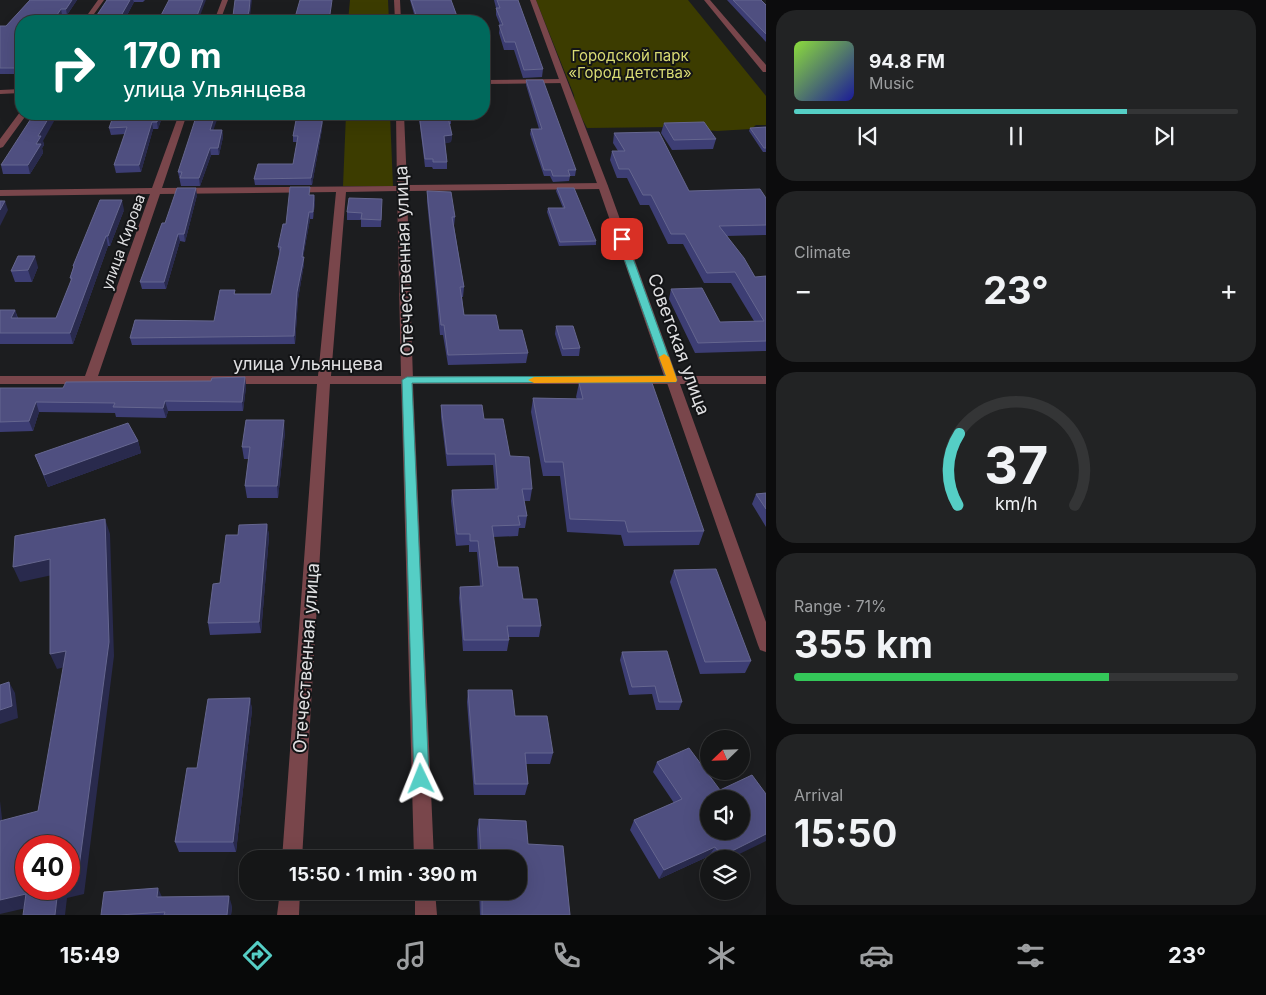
<!DOCTYPE html>
<meta charset="utf-8">
<style>
:root{--surface:#151617;--page:#222324;--text:#f1f3f6;--muted:#9d9fa1;--line:#343536;--accent:#55cec5}
body{margin:0;font-family:Inter,sans-serif;background:var(--page);color:var(--text);height:100vh;display:flex;flex-direction:column;font-size:19px;white-space:nowrap}
*{box-sizing:border-box;margin:0}
p{font-size:16px;color:var(--muted)}
.icon{flex:none;width:28px;height:28px;fill:none;stroke:currentColor;stroke-width:2;stroke-linecap:round;stroke-linejoin:round}
.map{position:relative;flex:1;overflow:hidden}
.sheet{display:flex;flex-direction:column;gap:10px;padding:10px;background:#0c0c0d;width:500px}
.sheet>*{flex:none}
.banner{position:absolute;left:15px;top:15px;width:475px;height:105px;border-radius:20px;box-shadow:0 5px 20px #0002,0 0 0 1px var(--line);background:#00695c;color:#fff;overflow:hidden}
.needle{width:32px;rotate:247deg}
.controls{position:absolute;left:700px;top:730px;display:grid;gap:10px}
.controls a{display:grid;place-items:center;width:50px;height:50px;border-radius:50%;background:var(--surface);box-shadow:0 5px 20px #0002,0 0 0 1px var(--line);font-size:25px}
.speed{position:absolute;left:15px;top:835px;display:flex;gap:10px;font-size:25px;font-weight:700;text-align:center}
.speed>*{display:grid;place-content:center;width:65px;height:65px;border-radius:50%;background:var(--surface);box-shadow:0 5px 20px #0002,0 0 0 1px var(--line);line-height:1}
.speed .limit{border:8px solid #d22;background:#fff;color:#111}
.pin{position:absolute;display:grid;place-items:center;width:42px;height:42px;color:#fff;margin:-21px;border-radius:10px;box-shadow:0 2px 8px #0006}
.me{position:absolute;width:55px;margin:-28px;rotate:358deg;stroke-linejoin:round;filter:drop-shadow(0 0 4px #0008)}
.turn{display:flex;align-items:center;gap:18px;height:105px;padding:0 25px;font-size:22px}
.turn .icon{width:65px;height:65px;stroke-width:2.5}
.turn b{display:block;font-size:35px;line-height:42px}
.big{font-size:38px;font-weight:700;line-height:1.1}
.sheet .widget{flex:1;display:flex;flex-direction:column;justify-content:center;gap:8px;min-width:0;padding:0 18px;border-radius:20px;background:var(--page)}
.sheet .dial{align-items:center;gap:0}
.dial svg{height:130px;overflow:visible;fill:none;stroke:var(--line);stroke-width:7;stroke-linecap:round;text-anchor:middle}
.dial text{fill:var(--text);stroke:none}
.song{display:flex;align-items:center;gap:15px}
.cover{width:60px;height:60px;border-radius:8px;background:linear-gradient(135deg,hsl(90 70% 55%),hsl(240 70% 35%))}
.played{height:5px;border-radius:2px;background:linear-gradient(90deg,var(--accent) 75%,var(--line) 75%)}
.keys{display:flex;justify-content:space-around;direction:ltr}
.heat{display:flex;justify-content:space-between;align-items:center;font-size:28px;direction:ltr}
.charge{height:8px;border-radius:4px;background:linear-gradient(90deg,#34c759 71%,var(--line) 0)}
.trip{position:absolute;left:239px;top:850px;width:288px;height:50px;border-radius:20px;background:var(--surface);box-shadow:0 5px 20px #0002,0 0 0 1px var(--line);font-weight:700;line-height:50px;text-align:center}
.tab-bar{display:flex;height:80px;justify-content:space-around;align-items:center;background:#080909;color:var(--muted)}
.tab-bar .icon{width:35px;height:35px}
.tab-bar .current{color:var(--accent)}
.tab-bar b{font-size:22px;color:var(--text)}
main{display:flex;flex:1;min-height:0}
.map>svg:first-child{display:block}
.green{fill:#3c3c00}
.lines{fill:none;stroke-linecap:round;stroke-linejoin:round}
.minor{fill:#79464b;fill-rule:evenodd}
.tertiary{fill:#79464b;fill-rule:evenodd}
.wall{fill:#3d3e74}
.shaded-wall{fill:#292a4d}
.building{fill:#4f4f80;stroke:#65668f;fill-rule:evenodd}
.route{fill:#55cec5;stroke:#378680}
.slow{fill:#f59e0b}
.labels{text-anchor:middle;dominant-baseline:central;stroke-width:4;stroke-linejoin:round;paint-order:stroke}
.far-park-label{font-size:15px;fill:#d9db73;stroke:#131416}
.far-street-label{font-size:15px;fill:#dfdfe1;stroke:#131416}
.street-label{font-size:18px;fill:#dfdfe1;stroke:#131416}
</style>
<main>
<div class="map">
<svg width="766" height="915" viewBox="0 0 766 915">
<rect width="100%" height="100%" fill="#1c1d1f"/>
<path class="green" d="M 350,0 L 388,0 L 389,21 L 348,21 Z
M 536,0 L 688,0 L 766,96 L 766,125 L 756,125 L 751,129 L 717,131 L 670,127 L 587,128 L 575,105 L 574,95 Z
M 346,114 L 390,114 L 393,186 L 343,186 Z"/>
<g class="lines">
<path class="minor" d="M 98,0 L 104,0 L 89,21 L 83,21 Z
M 222,0 L 228,0 L 220,21 L 214,21 Z
M 394,0 L 400,0 L 401,21 L 395,21 Z
M 562,79 L 565,79 L 565,83 L 484,84 L 484,80 Z
M 21,89 L 21,93 L 0,94 L 0,90 Z
M 20,112 L 27,114 L 3,147 L 0,148 L 0,139 Z
M 179,114 L 187,114 L 162,188 L 397,186 L 396,114 L 404,114 L 407,185 L 603,183 L 608,186 L 603,189 L 407,191 L 413,380 L 407,384 L 330,384 L 302,859 L 282,859 L 317,384 L 0,384 L 0,376 L 85,376 L 150,194 L 0,196 L 0,190 L 152,188 ZM 397,191 L 401,376 L 331,376 L 346,192 ZM 336,192 L 318,376 L 98,376 L 160,194 Z
M 672,376 L 766,376 L 766,384 L 680,384 L 766,622 L 766,652 L 760,650 L 758,645 L 666,380 Z
M 280,891 L 300,891 L 299,915 L 277,915 Z"/>
<path class="tertiary" d="M 530,0 L 536,0 L 608,186 L 678,380 L 672,384 L 413,384 L 434,859 L 414,859 L 401,380 L 407,376 L 664,376 L 598,186 Z
M 704,0 L 710,0 L 766,65 L 766,72 L 763,72 Z
M 415,891 L 435,891 L 437,915 L 415,915 Z"/>
</g>
<path class="wall" d="M 30,0 L 77,0 L 67,15 L 21,21 L 21,74 L 0,74 L 0,26 L 6,26 Z
M 107,0 L 145,0 L 143,2 L 134,2 L 124,21 L 93,21 Z
M 410,0 L 451,0 L 458,19 L 458,21 L 416,21 Z
M 494,0 L 518,0 L 543,69 L 542,77 L 523,78 L 514,50 L 504,50 L 499,33 L 500,25 L 496,15 L 496,8 Z
M 727,0 L 761,0 L 766,5 L 766,42 Z
M 526,80 L 576,170 L 575,176 L 570,176 L 569,181 L 553,182 L 550,176 L 544,176 L 530,134 L 531,129 L 539,129 L 526,85 Z
M 114,114 L 163,114 L 158,129 L 153,129 L 141,172 L 116,173 L 114,165 L 125,134 L 111,135 L 109,128 Z
M 264,114 L 323,114 L 322,129 L 312,185 L 255,185 L 254,179 L 293,164 L 297,142 L 293,142 L 293,136 L 296,121 L 294,121 L 294,118 Z
M 419,114 L 451,114 L 451,124 L 449,124 L 452,135 L 451,142 L 445,143 L 447,162 L 447,169 L 433,169 L 432,167 L 425,167 L 419,118 Z
M 664,123 L 716,139 L 713,149 L 672,150 L 661,133 Z
M 766,127 L 766,152 L 763,152 L 749,131 L 750,128 Z
M 213,130 L 222,130 L 223,137 L 219,155 L 211,155 L 200,186 L 181,186 L 178,172 Z
M 614,133 L 689,191 L 766,198 L 766,235 L 727,236 L 755,277 L 766,276 L 766,351 L 695,353 L 669,299 L 671,289 L 720,322 L 754,321 L 731,283 L 704,283 L 683,244 L 668,244 L 649,205 L 640,205 L 627,178 L 617,178 L 610,160 L 612,151 L 618,151 L 613,143 Z
M 43,141 L 44,145 L 42,148 L 43,153 L 30,174 L 3,174 L 1,165 Z
M 557,188 L 596,241 L 596,245 L 559,246 L 547,212 L 548,208 L 563,208 L 556,191 Z
M 427,191 L 455,217 L 454,226 L 464,287 L 463,297 L 462,297 L 464,315 L 499,330 L 528,353 L 526,363 L 448,365 L 443,335 L 440,335 L 427,201 Z
M 197,195 L 185,242 L 180,241 L 166,289 L 142,289 L 140,282 L 165,223 Z
M 310,195 L 314,195 L 315,202 L 313,219 L 310,219 L 303,257 L 304,264 L 298,299 L 295,344 L 132,345 L 130,338 L 214,321 L 235,290 L 235,294 L 271,294 L 280,254 L 278,247 Z
M 382,206 L 381,227 L 361,227 L 361,220 L 347,220 L 347,212 Z
M 124,210 L 110,246 L 108,246 L 73,344 L 0,344 L 0,310 L 15,310 L 18,318 L 56,318 L 71,281 L 70,278 L 73,268 L 73,266 Z
M 38,267 L 32,282 L 15,282 L 11,271 Z
M 556,326 L 580,348 L 579,356 L 562,356 L 555,334 Z
M 245,377 L 246,387 L 243,411 L 168,411 L 166,418 L 116,417 L 115,413 L 39,412 L 33,431 L 0,432 L 0,388 L 63,388 L 211,381 Z
M 579,383 L 704,531 L 699,545 L 624,546 L 621,535 L 567,532 L 560,476 L 543,476 L 531,412 L 533,398 L 577,399 L 576,397 Z
M 441,405 L 484,419 L 532,489 L 530,501 L 524,501 L 527,516 L 525,528 L 519,528 L 518,536 L 493,537 L 498,567 L 523,599 L 541,626 L 539,637 L 509,637 L 509,640 L 507,651 L 463,651 L 459,598 L 460,587 L 480,586 L 477,552 L 469,552 L 469,545 L 456,546 L 451,501 L 452,490 L 495,489 L 493,465 L 447,466 L 441,417 Z
M 285,432 L 278,498 L 247,498 L 245,486 L 249,459 L 244,459 L 242,447 Z
M 138,441 L 141,453 L 48,487 L 35,455 Z
M 766,493 L 766,527 L 752,504 L 756,494 Z
M 267,524 L 269,536 L 261,633 L 210,635 L 208,623 L 220,583 L 238,535 Z
M 674,570 L 751,661 L 745,673 L 700,674 L 670,582 Z
M 622,652 L 682,702 L 679,710 L 656,710 L 652,694 L 629,695 L 620,660 Z
M 468,690 L 515,716 L 553,753 L 550,764 L 526,764 L 528,784 L 525,795 L 474,795 L 467,702 Z
M 250,698 L 252,710 L 236,852 L 179,852 L 175,842 L 197,768 Z
M 657,762 L 720,790 L 729,859 L 711,859 L 709,856 L 659,879 L 630,830 L 634,820 L 674,803 L 653,772 Z
M 479,819 L 528,844 L 570,915 L 480,915 L 479,891 L 518,891 L 518,859 L 478,859 L 477,829 Z
M 162,897 L 232,906 L 231,915 L 101,915 Z"/>
<path class="shaded-wall" d="M 72,0 L 77,0 L 67,15 L 66,9 Z
M 130,0 L 133,0 L 134,2 L 124,21 L 118,21 Z
M 203,0 L 206,0 L 198,21 L 195,21 Z
M 250,0 L 252,0 L 250,17 L 249,21 L 246,21 Z
M 332,0 L 330,21 L 329,21 Z
M 61,9 L 62,15 L 58,21 L 53,21 Z
M 51,114 L 58,114 L 43,141 L 44,145 L 42,148 L 43,153 L 30,174 L 28,165 L 36,144 L 38,136 Z
M 159,114 L 163,114 L 158,129 L 157,122 Z
M 215,114 L 219,114 L 211,137 L 210,130 Z
M 322,114 L 322,129 L 312,185 L 311,178 Z
M 152,122 L 153,129 L 141,172 L 139,165 Z
M 222,130 L 223,137 L 219,155 L 218,148 Z
M 452,135 L 451,142 L 443,144 L 444,136 Z
M 210,148 L 211,155 L 200,186 L 199,178 Z
M 196,188 L 197,195 L 185,242 L 184,234 Z
M 314,195 L 315,202 L 313,219 L 313,212 Z
M 122,200 L 124,210 L 110,246 L 108,236 Z
M 5,201 L 8,210 L 0,226 L 0,210 Z
M 309,212 L 310,219 L 302,264 L 302,257 Z
M 178,234 L 180,241 L 166,289 L 164,282 Z
M 106,236 L 108,246 L 73,344 L 70,333 Z
M 35,256 L 38,267 L 32,282 L 28,270 Z
M 304,257 L 304,264 L 298,299 L 295,344 L 294,336 L 297,292 Z
M 15,310 L 18,321 L 11,318 Z
M 245,377 L 246,387 L 243,411 L 242,402 Z
M 165,401 L 168,411 L 166,418 L 163,408 Z
M 36,402 L 39,412 L 33,431 L 29,421 Z
M 284,420 L 285,432 L 278,498 L 277,486 Z
M 138,441 L 141,453 L 48,487 L 44,475 Z
M 105,519 L 110,534 L 114,656 L 84,894 L 67,898 L 65,915 L 55,915 L 58,889 L 69,889 Z
M 267,524 L 269,536 L 261,633 L 259,622 Z
M 50,559 L 57,574 L 20,582 L 13,567 Z
M 66,651 L 73,665 L 57,669 L 50,654 Z
M 9,682 L 15,693 L 18,718 L 0,724 L 0,710 Z
M 250,698 L 252,710 L 236,852 L 233,842 Z
M 0,801 L 4,836 L 0,830 Z
M 766,834 L 766,841 L 729,859 L 720,859 L 722,856 Z
M 715,847 L 709,856 L 659,879 L 664,870 Z
M 158,888 L 162,897 L 157,897 Z
M 26,894 L 35,906 L 0,914 L 0,900 Z
M 229,896 L 232,906 L 231,915 L 227,915 Z"/>
<path class="building" d="M 30,0 L 72,0 L 66,9 L 61,9 L 53,21 L 21,21 L 21,68 L 0,68 L 0,26 L 6,26 Z
M 107,0 L 130,0 L 118,21 L 93,21 Z
M 169,0 L 203,0 L 195,21 L 158,21 Z
M 235,0 L 250,0 L 249,11 L 246,21 L 229,21 L 231,16 L 233,16 Z
M 300,0 L 332,0 L 329,21 L 294,21 Z
M 411,0 L 451,0 L 458,19 L 444,19 L 444,21 L 418,21 Z
M 497,0 L 518,0 L 543,69 L 524,70 L 515,42 L 505,42 L 499,25 L 503,25 L 496,8 L 500,8 Z
M 733,0 L 761,0 L 766,5 L 766,34 Z
M 526,80 L 543,80 L 576,170 L 568,170 L 570,176 L 553,176 L 551,170 L 544,170 L 531,129 L 542,129 Z
M 34,114 L 51,114 L 38,136 L 41,136 L 36,144 L 41,144 L 28,165 L 1,165 Z
M 114,114 L 159,114 L 157,122 L 152,122 L 139,165 L 114,165 L 127,127 L 109,128 Z
M 197,114 L 215,114 L 210,130 L 222,130 L 218,148 L 210,148 L 199,178 L 180,178 L 182,172 L 178,172 Z
M 294,114 L 322,114 L 322,123 L 311,178 L 254,179 L 258,164 L 293,164 L 298,136 L 293,136 L 297,115 L 294,115 Z
M 419,114 L 451,114 L 451,117 L 448,117 L 452,135 L 444,136 L 447,162 L 433,162 L 433,159 L 425,159 Z
M 704,122 L 716,139 L 674,140 L 664,123 Z
M 766,127 L 766,148 L 764,148 L 750,128 Z
M 659,132 L 689,191 L 760,189 L 766,198 L 766,225 L 719,226 L 744,258 L 755,277 L 766,276 L 766,341 L 698,343 L 671,289 L 702,288 L 720,322 L 764,321 L 735,272 L 707,273 L 685,234 L 671,234 L 651,195 L 643,195 L 629,169 L 619,169 L 612,151 L 625,151 L 614,133 Z
M 290,187 L 310,187 L 309,195 L 314,195 L 313,212 L 309,212 L 302,257 L 304,257 L 297,292 L 294,336 L 130,338 L 135,320 L 214,321 L 220,290 L 235,290 L 234,294 L 271,294 L 281,247 L 278,247 L 283,224 L 286,224 Z
M 177,188 L 196,188 L 184,234 L 178,234 L 164,282 L 140,282 L 162,223 L 165,223 Z
M 557,188 L 574,188 L 596,241 L 560,242 L 548,208 L 565,208 Z
M 427,191 L 451,192 L 455,217 L 452,217 L 464,287 L 460,287 L 464,315 L 496,315 L 499,330 L 522,330 L 528,353 L 448,355 L 444,325 L 441,325 Z
M 349,198 L 382,199 L 381,220 L 361,219 L 362,213 L 347,212 Z
M 100,200 L 122,200 L 108,236 L 106,236 L 70,333 L 0,333 L 0,310 L 15,310 L 11,318 L 56,318 L 72,278 L 70,278 L 74,266 L 73,266 Z
M 0,201 L 5,201 L 0,210 Z
M 18,256 L 35,256 L 28,270 L 11,271 Z
M 556,326 L 573,326 L 580,348 L 563,349 Z
M 245,377 L 242,402 L 165,401 L 163,408 L 113,407 L 115,403 L 36,402 L 29,421 L 0,422 L 0,388 L 63,388 L 66,382 L 211,381 L 212,378 Z
M 579,383 L 652,383 L 704,531 L 628,532 L 625,521 L 570,519 L 563,462 L 545,462 L 533,398 L 583,399 Z
M 441,405 L 482,405 L 484,419 L 503,419 L 510,456 L 529,457 L 532,489 L 522,489 L 527,516 L 518,516 L 520,525 L 492,526 L 498,567 L 518,567 L 523,599 L 537,599 L 541,626 L 507,626 L 509,640 L 464,640 L 460,587 L 483,586 L 478,541 L 470,541 L 470,534 L 457,534 L 452,490 L 498,489 L 495,454 L 447,454 Z
M 246,420 L 284,420 L 277,486 L 245,486 L 250,447 L 242,447 Z
M 128,423 L 138,441 L 44,475 L 35,455 Z
M 766,493 L 766,509 L 756,494 Z
M 105,519 L 109,642 L 77,882 L 69,884 L 69,846 L 26,846 L 26,889 L 58,889 L 55,915 L 23,915 L 26,894 L 0,900 L 0,821 L 38,811 L 66,651 L 50,654 L 50,559 L 13,567 L 15,536 Z
M 267,524 L 259,622 L 208,623 L 213,584 L 220,583 L 226,535 L 238,535 L 239,525 Z
M 716,569 L 751,661 L 705,662 L 674,570 Z
M 667,651 L 682,702 L 659,702 L 655,686 L 632,687 L 622,652 Z
M 9,682 L 12,706 L 0,710 L 0,685 Z
M 468,690 L 512,690 L 515,716 L 547,716 L 553,753 L 525,753 L 528,784 L 475,784 Z
M 250,698 L 233,842 L 175,842 L 187,768 L 197,768 L 208,699 Z
M 689,748 L 720,790 L 752,775 L 766,794 L 766,834 L 722,856 L 715,847 L 664,870 L 634,820 L 682,799 L 657,762 ZM 709,799 L 741,799 L 741,831 L 709,831 Z
M 479,819 L 526,821 L 528,844 L 563,846 L 570,915 L 482,915 L 482,891 L 518,891 L 518,859 L 481,859 Z
M 158,888 L 157,897 L 229,896 L 227,915 L 164,915 L 165,912 L 119,915 L 101,915 L 104,892 Z"/>
<path class="route" d="M 619,237 L 626,239 L 677,380 L 676,382 L 412,383 L 429,779 L 427,784 L 421,786 L 416,784 L 414,779 L 402,380 L 407,377 L 666,376 L 617,239 Z"/>
<path class="slow" d="M 664,354 L 669,357 L 677,380 L 676,382 L 534,383 L 528,380 L 534,377 L 666,376 L 659,357 Z"/>
<g class="labels">
<g class="far-park-label">
<text x="630" y="55">Городской парк<tspan x="630" dy="17">«Город детства»</tspan></text>
</g>
<g class="far-street-label">
<text transform="translate(123 242) rotate(-70)">улица Кирова</text>
</g>
<g class="street-label">
<text transform="translate(404 261) rotate(-92)">Отечественная улица</text>
<text transform="translate(679 344) rotate(70)">Советская улица</text>
<text x="308" y="363">улица Ульянцева</text>
<text transform="translate(306 658) rotate(-86)">Отечественная улица</text>
</g>
</g>
</svg>
<div class="controls">
<a><svg class="needle" viewBox="-14 -14 28 28"><path d="M0-13l5 13h-10z" fill="#e53935"/><path d="M0 13l5-13h-10z" fill="#9d9fa1"/></svg></a>
<a><svg class="icon" aria-label="sound" viewBox="0 0 24 24"><path d="M4 9h4l5-4v14l-5-4H4zM17 9q2 3 0 6"/></svg></a>
<a><svg class="icon" aria-label="layers" viewBox="0 0 24 24"><path d="M12 4l9 5-9 5-9-5zM3 14l9 5 9-5"/></svg></a>
</div>
<div class="speed"><div class="limit">40</div></div>
<div class="pin" style="left:622px;top:239px;background:#d93025"><svg class="icon" aria-label="arrive" viewBox="0 0 24 24"><path d="M6 21V4h12l-3 4 3 4H6"/></svg></div>
<svg class="me" style="left:421px;top:779px" viewBox="-20 -20 40 40"><path d="M0-17L14 15 0 8-14 15z" fill="#55cec5" stroke="#fff" stroke-width="4"/></svg>
<div class="trip">15:50 · 1 min · 390 m</div>
<div class="banner">
<div class="turn"><svg class="icon" aria-label="right" viewBox="0 0 24 24"><path d="M7 20v-9h11M14 6l5 5-5 5"/></svg><div><b>170 m</b>улица Ульянцева</div></div>
</div>
</div>
<section class="sheet">
<div class="widget">
<div class="song"><i class="cover"></i><div><b>94.8 FM</b><p>Music</p></div></div>
<div class="played"></div>
<div class="keys"><svg class="icon" aria-label="previous" viewBox="0 0 24 24"><path d="M18 5L8 12l10 7zM5 5v14"/></svg><svg class="icon" aria-label="pause" viewBox="0 0 24 24"><path d="M8 5v14M16 5v14"/></svg><svg class="icon" aria-label="next" viewBox="0 0 24 24"><path d="M6 5l10 7-10 7zM19 5v14"/></svg></div>
</div>
<div class="widget"><p>Climate</p>
<div class="heat"><a>−</a><b class="big">23°</b><a>+</a></div>
</div>
<div class="widget dial"><svg viewBox="0 0 100 80">
<path d="M14 69A42 42 0 1 1 86 69"/>
<path d="M14 69A42 42 0 0 1 15 25" stroke="#55cec5"/>
<text x="50" y="56" font-size="32" font-weight="700">37</text>
<text x="50" y="72" font-size="11">km/h</text>
</svg></div>
<div class="widget"><p>Range · 71%</p><b class="big">355 km</b><div class="charge"></div></div>
<div class="widget"><p>Arrival</p><b class="big">15:50</b></div>
</section>
</main>
<nav class="tab-bar">
<b>15:49</b>
<svg class="icon current" aria-label="directions" viewBox="0 0 24 24"><path d="M12 3l9 9-9 9-9-9zM9 14v-3h6M13 9l2 2-2 2"/></svg>
<svg class="icon" aria-label="music" viewBox="0 0 24 24"><path d="M9 18V5l10-2v13"/><circle cx="6" cy="18" r="3"/><circle cx="16" cy="16" r="3"/></svg>
<svg class="icon" aria-label="phone" viewBox="0 0 24 24"><path d="M5 4h4l2 5-3 2q2 4 5 5l2-3 5 2v4C11 20 4 13 5 4z"/></svg>
<svg class="icon" aria-label="climate" viewBox="0 0 24 24"><path d="M12 3v18M4 7l16 10M4 17L20 7"/></svg>
<svg class="icon" aria-label="car" viewBox="0 0 24 24"><path d="M5 17H2v-5l4-1 3-4h7l3 4 3 1v5h-3M9 17h6M6 11h13"/><circle cx="7" cy="17" r="2"/><circle cx="17" cy="17" r="2"/></svg>
<svg class="icon" aria-label="filters" viewBox="0 0 24 24"><path d="M4 7h16M4 17h16"/><circle cx="9" cy="7" r="2"/><circle cx="15" cy="17" r="2"/></svg>
<b>23°</b>
</nav>
